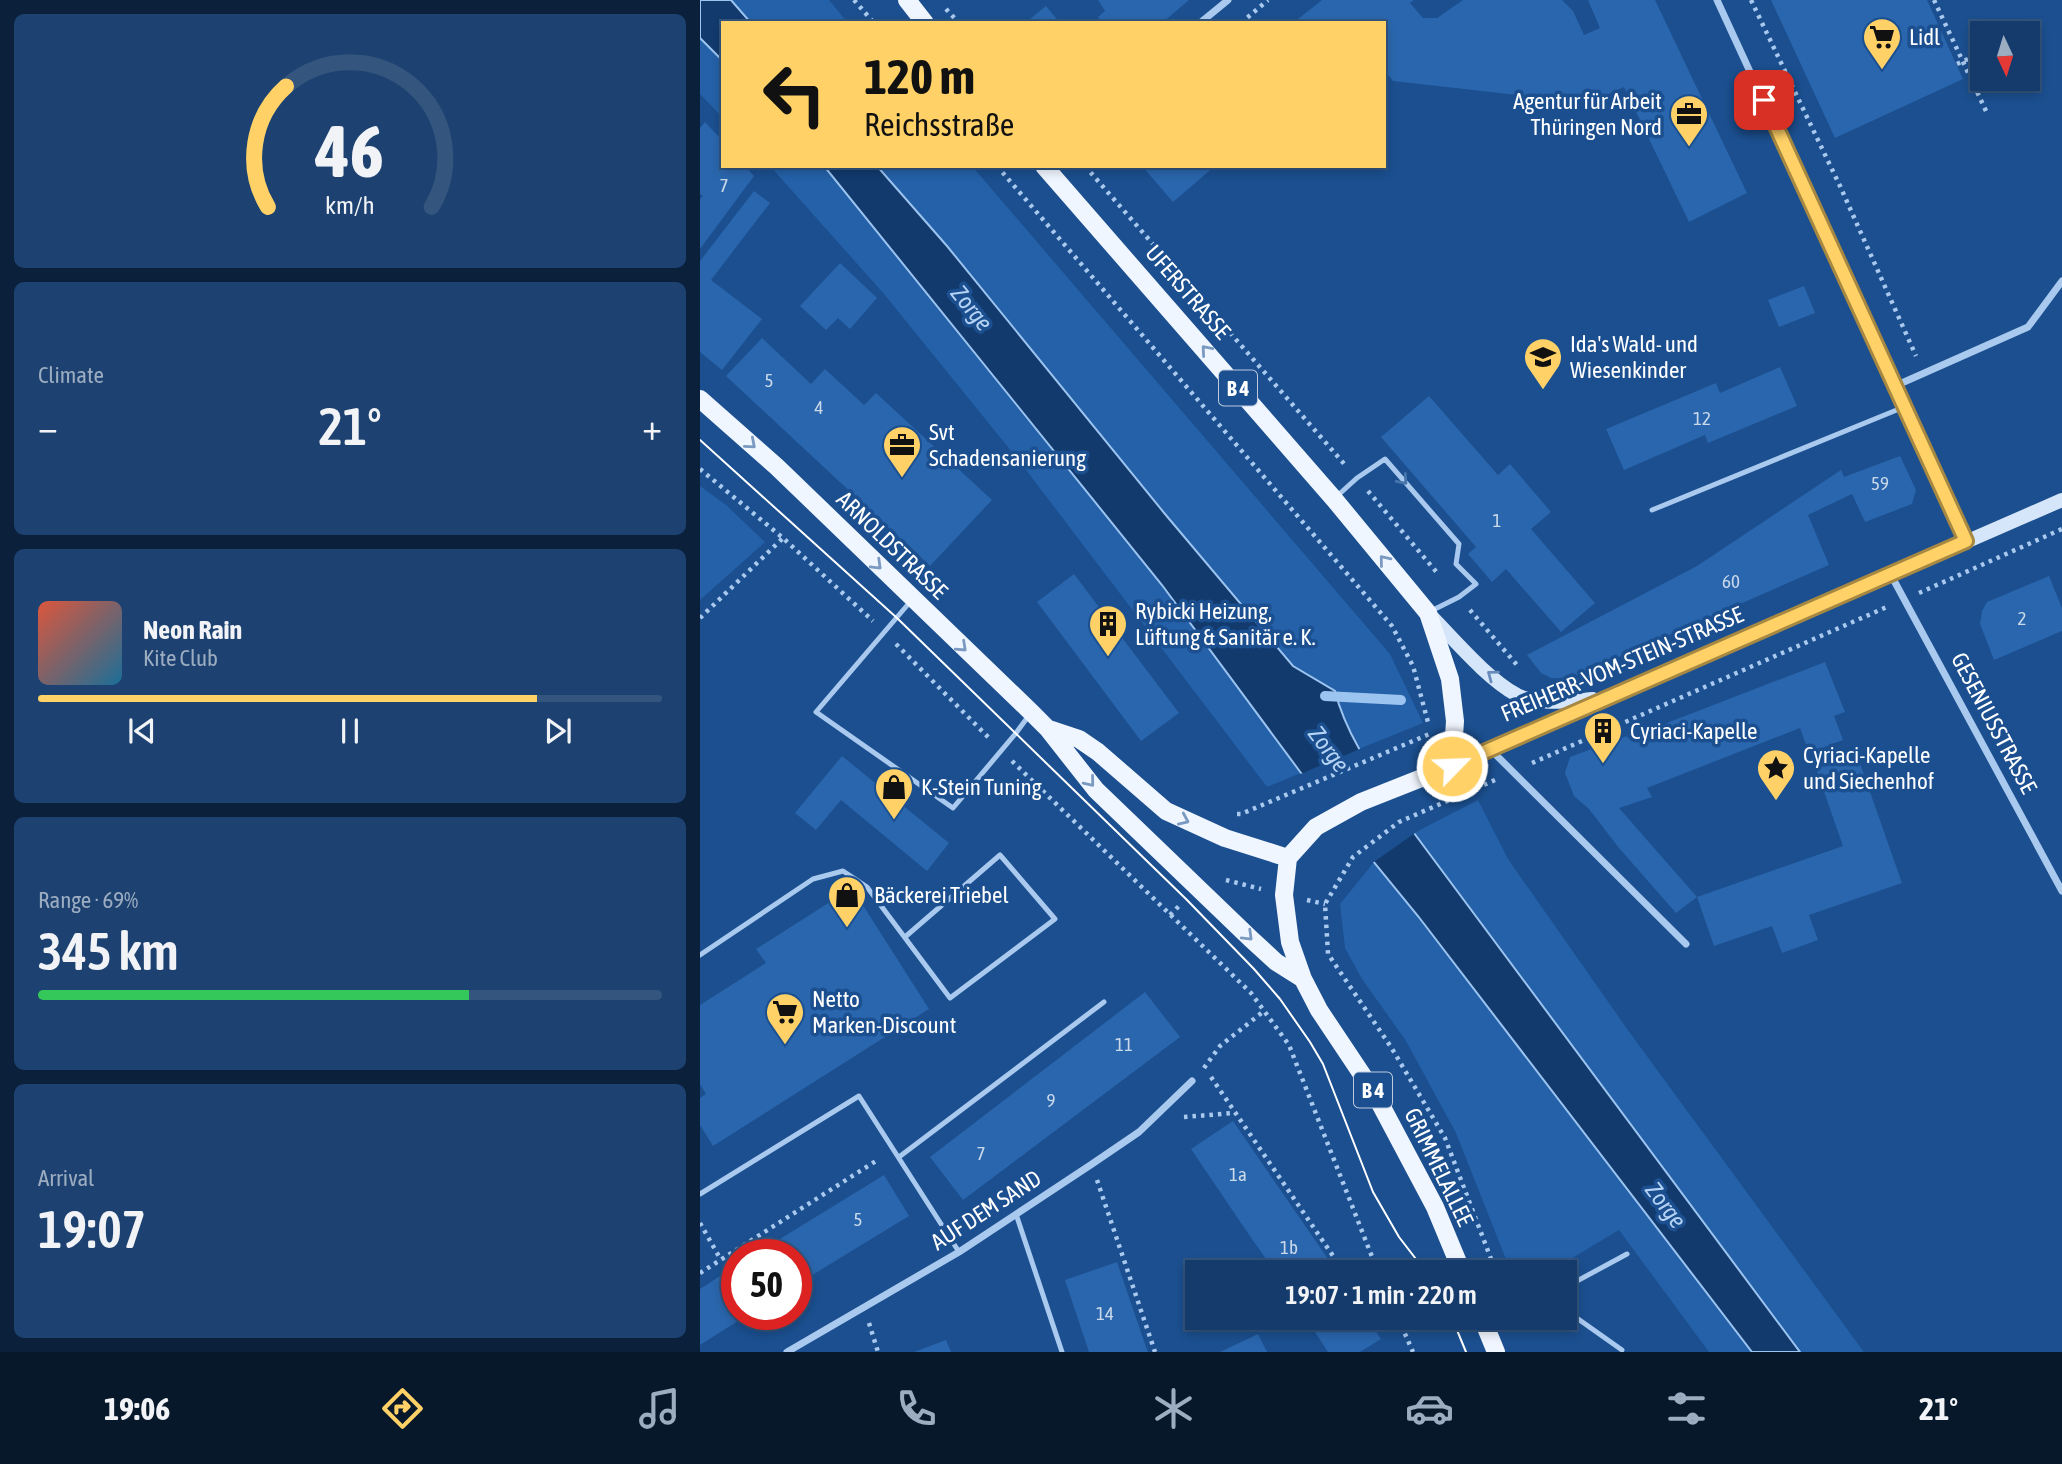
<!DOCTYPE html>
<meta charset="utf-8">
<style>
:root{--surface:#143b6b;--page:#1d4271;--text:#f1f3f6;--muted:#9dadc1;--line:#33557e;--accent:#ffd166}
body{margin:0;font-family:"Asap Condensed",sans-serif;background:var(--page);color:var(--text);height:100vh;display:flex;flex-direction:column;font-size:26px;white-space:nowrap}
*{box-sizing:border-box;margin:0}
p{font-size:23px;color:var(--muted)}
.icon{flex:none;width:38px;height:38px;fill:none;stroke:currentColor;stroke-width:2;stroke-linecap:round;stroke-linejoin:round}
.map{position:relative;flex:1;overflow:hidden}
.drawer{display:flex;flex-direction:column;gap:14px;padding:14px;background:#0b203b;width:700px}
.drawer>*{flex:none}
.top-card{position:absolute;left:21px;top:21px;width:665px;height:147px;border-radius:0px;box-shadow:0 4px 10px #0003,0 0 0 2px var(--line);background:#ffd166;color:#111;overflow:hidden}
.needle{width:46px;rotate:176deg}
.buttons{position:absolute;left:1270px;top:21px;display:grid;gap:14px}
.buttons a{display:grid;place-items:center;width:70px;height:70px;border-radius:0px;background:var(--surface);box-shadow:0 4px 10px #0003,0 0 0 2px var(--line);font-size:35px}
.speed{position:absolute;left:21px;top:1239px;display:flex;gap:14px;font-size:35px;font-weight:700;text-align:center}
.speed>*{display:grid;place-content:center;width:91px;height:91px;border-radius:50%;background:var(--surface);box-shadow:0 4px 10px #0003,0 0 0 2px var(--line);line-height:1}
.speed .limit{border:10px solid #d22;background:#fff;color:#111}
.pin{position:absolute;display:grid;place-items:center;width:60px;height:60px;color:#fff;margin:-30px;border-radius:14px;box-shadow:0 4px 10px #0006}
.me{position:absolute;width:77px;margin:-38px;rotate:66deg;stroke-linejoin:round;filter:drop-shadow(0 0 5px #0008)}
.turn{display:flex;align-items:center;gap:24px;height:147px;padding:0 28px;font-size:32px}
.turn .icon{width:91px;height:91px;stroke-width:2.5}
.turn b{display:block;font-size:49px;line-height:60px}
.big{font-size:52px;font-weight:600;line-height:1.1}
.drawer .tile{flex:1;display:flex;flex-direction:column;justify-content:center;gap:10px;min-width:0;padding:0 24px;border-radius:10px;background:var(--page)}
.drawer .dial{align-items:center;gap:0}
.dial svg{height:182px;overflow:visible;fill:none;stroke:var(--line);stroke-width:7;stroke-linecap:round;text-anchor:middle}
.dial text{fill:var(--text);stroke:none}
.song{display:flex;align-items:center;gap:21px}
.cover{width:84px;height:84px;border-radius:10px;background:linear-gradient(135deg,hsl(10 70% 55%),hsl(200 70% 35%))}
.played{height:7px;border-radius:4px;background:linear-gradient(90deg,var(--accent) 80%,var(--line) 80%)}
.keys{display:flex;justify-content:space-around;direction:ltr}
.heat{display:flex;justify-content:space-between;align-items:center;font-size:38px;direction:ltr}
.charge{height:10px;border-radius:5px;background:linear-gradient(90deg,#34c759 69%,var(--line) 0)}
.trip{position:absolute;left:485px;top:1260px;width:392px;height:70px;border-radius:0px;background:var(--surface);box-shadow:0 4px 10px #0003,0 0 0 2px var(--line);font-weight:600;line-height:70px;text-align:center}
.menu{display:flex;height:112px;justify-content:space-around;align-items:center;background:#08182b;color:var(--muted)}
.menu .icon{width:49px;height:49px}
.menu .current{color:var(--accent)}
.menu b{font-size:32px;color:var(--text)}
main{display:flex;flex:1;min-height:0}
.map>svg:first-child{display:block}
.green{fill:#2461a8}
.water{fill:#123a6d;stroke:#9cc4f0;stroke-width:2}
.pier{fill:#1b4f8f}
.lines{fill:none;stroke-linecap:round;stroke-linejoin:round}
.stream{stroke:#9cc4f0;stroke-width:10}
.building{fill:#2a66ad}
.path{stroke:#a9c9ee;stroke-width:4.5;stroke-dasharray:3.5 5;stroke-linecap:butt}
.lane{stroke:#a9c9ee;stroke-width:5}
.street{stroke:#a9c9ee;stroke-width:7}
.secondary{stroke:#d6e6fa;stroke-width:14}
.primary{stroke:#f0f6ff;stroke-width:18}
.tram{stroke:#fff;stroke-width:2}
.oneway{stroke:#7b9ac1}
.oneway2{stroke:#4674ac}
.oneway3{stroke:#668bba}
.route-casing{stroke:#a68842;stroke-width:18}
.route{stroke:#ffd166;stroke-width:12}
.labels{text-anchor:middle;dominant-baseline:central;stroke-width:7;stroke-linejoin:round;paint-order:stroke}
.number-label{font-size:19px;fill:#cad9ea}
.shield{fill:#1b4f8f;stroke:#bbcadd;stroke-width:2}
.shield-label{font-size:21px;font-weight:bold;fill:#fff}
.poi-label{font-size:23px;fill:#fff;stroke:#1b4f8f;text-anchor:start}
.street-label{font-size:23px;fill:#fff;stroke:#1b4f8f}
.water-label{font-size:24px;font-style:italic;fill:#b5d3f5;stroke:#1b4f8f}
</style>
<main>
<section class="drawer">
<div class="tile dial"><svg viewBox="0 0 100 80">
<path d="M14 69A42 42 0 1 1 86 69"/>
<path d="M14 69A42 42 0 0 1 22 16" stroke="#ffd166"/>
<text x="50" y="56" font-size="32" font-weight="700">46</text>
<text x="50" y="72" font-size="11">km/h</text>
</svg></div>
<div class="tile"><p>Climate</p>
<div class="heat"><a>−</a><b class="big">21°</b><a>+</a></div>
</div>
<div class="tile">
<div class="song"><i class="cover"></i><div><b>Neon Rain</b><p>Kite Club</p></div></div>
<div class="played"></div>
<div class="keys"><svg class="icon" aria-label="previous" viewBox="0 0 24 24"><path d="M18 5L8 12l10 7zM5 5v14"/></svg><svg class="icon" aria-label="pause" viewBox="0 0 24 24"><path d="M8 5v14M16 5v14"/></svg><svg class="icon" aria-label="next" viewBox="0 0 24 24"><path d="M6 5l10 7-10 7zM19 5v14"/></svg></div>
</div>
<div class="tile"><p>Range · 69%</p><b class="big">345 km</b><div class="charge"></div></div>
<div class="tile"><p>Arrival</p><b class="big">19:07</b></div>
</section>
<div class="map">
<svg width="1362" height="1352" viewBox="0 0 1362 1352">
<rect width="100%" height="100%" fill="#1b4f8f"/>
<path class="green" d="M 31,0 L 129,0 L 148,23 L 51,23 Z
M 0,38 L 23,61 L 23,118 L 0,94 Z
M 70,166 L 124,166 L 462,585 L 601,773 L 567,787 L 320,462 L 184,294 Z
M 177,166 L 272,166 L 690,654 L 723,723 L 659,749 L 639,706 L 635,691 L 593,666 L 465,514 L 247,246 Z
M 0,486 L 26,505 L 65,542 L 0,600 Z
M 778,800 L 808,859 L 930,1033 L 1164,1352 L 1100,1352 L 714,833 Z
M 674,862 L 718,916 L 1052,1352 L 1009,1352 L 919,1230 L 849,1272 L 811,1272 L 756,1133 L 706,1041 L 662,979 L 645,948 L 640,904 Z"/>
<path class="water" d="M 0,0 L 31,0 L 51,23 L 23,23 L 23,61 L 0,38 Z
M 124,166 L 177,166 L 247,246 L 465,514 L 593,666 L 635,691 C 648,743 685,788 714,833 L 1100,1352 L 1052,1352 L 718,916 L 601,773 L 462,585 Z"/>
<path class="pier" d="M 662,748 L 718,831 L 671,864 L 598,775 Z"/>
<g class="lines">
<path class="stream" d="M 625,696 L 701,700"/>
</g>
<path class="building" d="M 398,0 L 489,0 L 462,23 L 403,23 L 398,17 L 405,11 Z
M 622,0 L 714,0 L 710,3 L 723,18 L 737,18 L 763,0 L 862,0 L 873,11 L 884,35 L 900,28 L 888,0 L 955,0 L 1047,193 L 989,222 L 924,87 L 889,103 L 693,81 L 684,70 L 684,23 L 593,23 Z
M 1071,0 L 1227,0 L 1263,79 L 1135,138 Z
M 346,6 L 360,23 L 325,23 Z
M 5,122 L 23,141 L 23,166 L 45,166 L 54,176 L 0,249 L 0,199 L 3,196 L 0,194 L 0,128 Z
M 442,166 L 515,166 L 473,202 Z
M 54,191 L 70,203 L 11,280 L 62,319 L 22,370 L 0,352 L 0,261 Z
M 140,263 L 177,298 L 150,329 L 138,318 L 126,330 L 100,306 Z
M 1104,286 L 1115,313 L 1079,327 L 1068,300 Z
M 62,338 L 111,384 L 125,369 L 164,405 L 176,393 L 292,500 L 230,566 L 26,376 Z
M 1080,367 L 1097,406 L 1008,443 L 1005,435 L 924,470 L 906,429 L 1016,383 L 1020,393 Z
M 729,396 L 798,475 L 810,464 L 851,512 L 831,529 L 895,603 L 861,632 L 806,569 L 792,582 L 768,554 L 776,547 L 681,437 Z
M 1200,456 L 1216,490 L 1212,504 L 1165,522 L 1152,494 L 1108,515 L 1129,565 L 869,679 L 851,678 L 841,673 L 827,655 L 997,566 L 1141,470 L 1144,477 Z
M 374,574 L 479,713 L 441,741 L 337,602 Z
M 1349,576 L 1362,608 L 1362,631 L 1294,660 L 1280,624 L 1282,611 L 1287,602 Z
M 1125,662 L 1145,712 L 1134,716 L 1143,740 L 1109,753 L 1100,728 L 947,788 L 952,797 L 919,808 L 997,897 L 976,913 L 919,848 L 889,809 L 874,796 L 865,773 L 870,757 L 927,736 L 928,738 Z
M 1157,755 L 1202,883 L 1109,915 L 1118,940 L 1082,953 L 1072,926 L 1014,946 L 997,897 L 1143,846 L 1116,769 Z
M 142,756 L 249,843 L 227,871 L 141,800 L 116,830 L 95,813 Z
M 152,888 L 229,1009 L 13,1146 L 0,1125 L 0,1098 L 6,1094 L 0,1084 L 0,1005 L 66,963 L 56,949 Z
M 445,992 L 480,1037 L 263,1200 L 230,1157 Z
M 533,1121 L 586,1198 L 637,1272 L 575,1272 L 543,1226 L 491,1149 Z
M 184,1175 L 209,1216 L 96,1285 L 96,1255 L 54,1255 Z
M 417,1262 L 446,1347 L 448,1352 L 389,1352 L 365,1280 Z
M 37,1265 L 37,1314 L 49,1314 L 0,1345 L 0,1289 Z
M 606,1318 L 667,1318 L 681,1339 L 660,1352 L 628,1352 Z
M 558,1334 L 567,1352 L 520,1352 Z
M 246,1340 L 251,1352 L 214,1352 Z"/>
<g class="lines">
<path class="path" d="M 154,0 L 174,23
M 1051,0 L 1140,186 L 1216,356
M 1234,0 L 1286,111
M 246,9 L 259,23
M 541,23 L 568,0
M 1257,64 L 1268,59
M 297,166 L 692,626 L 713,666 L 729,726
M 385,166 L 646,466
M 0,469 L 83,538 L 173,621
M 668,491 L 739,575
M 1219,593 L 1362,529
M 770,610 L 817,665
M 0,618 L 83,538
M 196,644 L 289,738
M 312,761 L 551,993 L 589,1045 L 678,1272
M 832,763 L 1189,606
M 795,780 L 699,822 L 653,857 L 625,904 L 628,954 L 691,1047 L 745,1138 L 796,1272
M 537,814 L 541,814 L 732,733
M 526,880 L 561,889
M 607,900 L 625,904
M 470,915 L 482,903
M 504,1068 L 520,1046 L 564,1011
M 511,1077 L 644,1272
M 484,1117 L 534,1113
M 397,1180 L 455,1352
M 0,1223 L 21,1260
M 0,1273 L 179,1159
M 698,1318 L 713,1352
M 169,1323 L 178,1352"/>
<path class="lane" d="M 636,497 L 657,478 L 685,459 L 759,544 L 756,564 L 776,584 L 759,597 L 729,612
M 952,510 L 1204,407
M 210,602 L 116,712 L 253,808 L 316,733 L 330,714
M 0,955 L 113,879 L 143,871 L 167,887 L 250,998 L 355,919 L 300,855 L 205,937
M 199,1157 L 404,1002
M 0,1194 L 159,1096 L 259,1252
M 316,1214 L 362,1352
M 864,1288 L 927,1254
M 864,1309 L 922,1350
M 790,1329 L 810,1318"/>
<path class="street" d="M 1017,0 L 1266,541
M 500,23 L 528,0
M 1195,386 L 1328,327 L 1362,281
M 1191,575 L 1362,891
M 790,749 L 986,944
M 87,1352 L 259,1252 L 392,1164 L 439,1132 L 492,1081"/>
<path class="secondary" d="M 729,614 C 754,639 786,678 817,695 C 839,706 870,701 893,699
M 752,766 L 1362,500"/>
<path class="primary" d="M 207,0 L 225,23
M 344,166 L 634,499 L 728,613 L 750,679 L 755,721 L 752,766 L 661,802 L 616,827 L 588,858 L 584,895 L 590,942 L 603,979 L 619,1010 L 675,1094 L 735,1207 L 762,1272
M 0,399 L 77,467 L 331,712 L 348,729 L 396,790 L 551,939 L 576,962 L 603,979
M 349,729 L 379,739 L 398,752 L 466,811 L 525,838 L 588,858
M 782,1318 L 796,1352"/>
<path class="tram" d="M 0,440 L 197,618 L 486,899 L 554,969 L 580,999 L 610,1042 L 623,1064 L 673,1192 L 699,1237 L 726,1272
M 752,1318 L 766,1352"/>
</g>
<defs><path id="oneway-chevron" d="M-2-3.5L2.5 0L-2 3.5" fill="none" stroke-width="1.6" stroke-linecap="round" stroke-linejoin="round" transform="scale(1.75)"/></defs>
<g class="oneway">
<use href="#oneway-chevron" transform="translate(506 350) rotate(-131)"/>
<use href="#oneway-chevron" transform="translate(51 444) rotate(41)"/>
<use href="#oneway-chevron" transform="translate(684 560) rotate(-129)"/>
<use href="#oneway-chevron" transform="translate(177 565) rotate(44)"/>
<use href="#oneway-chevron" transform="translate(262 647) rotate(43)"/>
<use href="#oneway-chevron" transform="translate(390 782) rotate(51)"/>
<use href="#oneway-chevron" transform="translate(484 820) rotate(24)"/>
<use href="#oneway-chevron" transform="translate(548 936) rotate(44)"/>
</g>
<use class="oneway2" href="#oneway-chevron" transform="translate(703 480) rotate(49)"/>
<use class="oneway3" href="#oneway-chevron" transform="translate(792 675) rotate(-143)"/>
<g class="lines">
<defs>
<path id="route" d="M 752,766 L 1266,541 L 1064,100"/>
</defs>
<use href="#route" class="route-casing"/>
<use href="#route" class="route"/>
</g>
<defs>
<symbol id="supermarket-pin" viewBox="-11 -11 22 30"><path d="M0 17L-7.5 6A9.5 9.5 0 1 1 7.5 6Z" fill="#ffd166" stroke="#1b4f8f"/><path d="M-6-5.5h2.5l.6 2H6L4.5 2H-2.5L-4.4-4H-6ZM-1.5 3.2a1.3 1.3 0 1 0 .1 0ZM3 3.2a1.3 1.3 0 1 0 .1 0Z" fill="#111"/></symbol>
<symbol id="office-pin" viewBox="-11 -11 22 30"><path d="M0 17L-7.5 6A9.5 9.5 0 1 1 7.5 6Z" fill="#ffd166" stroke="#1b4f8f"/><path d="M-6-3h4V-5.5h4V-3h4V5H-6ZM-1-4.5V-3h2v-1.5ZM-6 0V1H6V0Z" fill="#111"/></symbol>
<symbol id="school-pin" viewBox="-11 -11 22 30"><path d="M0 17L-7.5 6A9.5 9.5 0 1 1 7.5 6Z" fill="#ffd166" stroke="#1b4f8f"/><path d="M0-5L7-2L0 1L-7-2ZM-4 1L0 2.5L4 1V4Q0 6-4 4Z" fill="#111"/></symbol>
<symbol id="building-pin" viewBox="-11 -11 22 30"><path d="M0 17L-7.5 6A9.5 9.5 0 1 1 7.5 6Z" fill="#ffd166" stroke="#1b4f8f"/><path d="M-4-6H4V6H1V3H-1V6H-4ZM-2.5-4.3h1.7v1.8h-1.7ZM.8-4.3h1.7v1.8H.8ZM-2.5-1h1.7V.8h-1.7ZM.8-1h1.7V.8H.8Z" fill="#111"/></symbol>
<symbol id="sight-pin" viewBox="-11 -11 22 30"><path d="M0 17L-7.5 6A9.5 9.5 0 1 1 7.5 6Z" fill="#ffd166" stroke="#1b4f8f"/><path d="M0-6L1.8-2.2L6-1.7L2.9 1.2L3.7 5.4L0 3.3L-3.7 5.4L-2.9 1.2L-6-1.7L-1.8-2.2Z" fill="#111"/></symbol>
<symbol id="shop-pin" viewBox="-11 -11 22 30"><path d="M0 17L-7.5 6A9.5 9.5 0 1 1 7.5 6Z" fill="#ffd166" stroke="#1b4f8f"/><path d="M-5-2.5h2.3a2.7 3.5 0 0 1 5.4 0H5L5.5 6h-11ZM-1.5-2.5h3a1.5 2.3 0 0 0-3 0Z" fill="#111"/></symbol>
</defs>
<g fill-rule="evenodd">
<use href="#supermarket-pin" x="1160" y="15" width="44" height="60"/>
<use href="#office-pin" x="967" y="92" width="44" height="60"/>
<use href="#school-pin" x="821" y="335" width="44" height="60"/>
<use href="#office-pin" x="180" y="423" width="44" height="60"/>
<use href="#building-pin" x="386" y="602" width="44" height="60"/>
<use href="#building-pin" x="881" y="709" width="44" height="60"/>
<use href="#sight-pin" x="1054" y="746" width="44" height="60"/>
<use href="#shop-pin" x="172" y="765" width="44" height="60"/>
<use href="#shop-pin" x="125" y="873" width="44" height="60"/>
<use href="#supermarket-pin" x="63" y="990" width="44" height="60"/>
</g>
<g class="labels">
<g class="number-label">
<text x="24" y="185">7</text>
<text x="69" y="380">5</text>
<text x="119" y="407">4</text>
<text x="1002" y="418">12</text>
<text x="1180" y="483">59</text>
<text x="797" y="520">1</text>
<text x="1031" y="581">60</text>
<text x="1322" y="618">2</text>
<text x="424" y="1044">11</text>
<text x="351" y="1100">9</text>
<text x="281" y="1153">7</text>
<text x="538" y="1174">1a</text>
<text x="158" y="1219">5</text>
<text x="589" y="1247">1b</text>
<text x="405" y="1313">14</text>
</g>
<g class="shield">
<rect x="519" y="370.5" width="38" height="35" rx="5"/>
<rect x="654" y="1072.5" width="38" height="35" rx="5"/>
</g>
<g class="shield-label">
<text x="538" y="388">B 4</text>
<text x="673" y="1090">B 4</text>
</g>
<g class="poi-label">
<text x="1209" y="37">Lidl</text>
<text x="962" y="101" text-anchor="end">Agentur für Arbeit<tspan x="962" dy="26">Thüringen Nord</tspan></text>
<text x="870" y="344">Ida's Wald- und<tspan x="870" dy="26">Wiesenkinder</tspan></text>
<text x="229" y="432">Svt<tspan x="229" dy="26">Schadensanierung</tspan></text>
<text x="435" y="611">Rybicki Heizung,<tspan x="435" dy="26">Lüftung &amp; Sanitär e. K.</tspan></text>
<text x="930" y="731">Cyriaci-Kapelle</text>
<text x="1103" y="755">Cyriaci-Kapelle<tspan x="1103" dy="26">und Siechenhof</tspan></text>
<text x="221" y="787">K-Stein Tuning</text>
<text x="174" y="895">Bäckerei Triebel</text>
<text x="112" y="999">Netto<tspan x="112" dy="26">Marken-Discount</tspan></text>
</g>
<g class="street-label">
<text transform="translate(488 292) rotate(49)">UFERSTRASSE</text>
<text transform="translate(192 545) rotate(44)">ARNOLDSTRASSE</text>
<text transform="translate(922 664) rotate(-23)">FREIHERR-VOM-STEIN-STRASSE</text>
<text transform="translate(1294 723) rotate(62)">GESENIUSSTRASSE</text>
<text transform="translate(739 1167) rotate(64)">GRIMMELALLEE</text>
<text transform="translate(286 1210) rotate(-33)">AUF DEM SAND</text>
</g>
<g class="water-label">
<text transform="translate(272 308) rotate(51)">Zorge</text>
<text transform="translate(629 749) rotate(53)">Zorge</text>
<text transform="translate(966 1205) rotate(53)">Zorge</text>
</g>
</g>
</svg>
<div class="buttons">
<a><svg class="needle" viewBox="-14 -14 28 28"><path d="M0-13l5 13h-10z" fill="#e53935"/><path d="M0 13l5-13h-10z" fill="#9dadc1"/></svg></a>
</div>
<div class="speed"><div class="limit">50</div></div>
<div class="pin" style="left:1064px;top:100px;background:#d93025"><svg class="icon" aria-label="arrive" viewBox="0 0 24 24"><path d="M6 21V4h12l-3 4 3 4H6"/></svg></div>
<svg class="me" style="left:752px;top:766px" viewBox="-20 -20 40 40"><circle r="17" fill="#ffd166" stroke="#fff" stroke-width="3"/><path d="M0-11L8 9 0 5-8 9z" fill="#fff"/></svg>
<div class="trip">19:07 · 1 min · 220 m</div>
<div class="top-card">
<div class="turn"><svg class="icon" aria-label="left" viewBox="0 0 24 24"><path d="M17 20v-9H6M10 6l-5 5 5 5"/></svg><div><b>120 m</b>Reichsstraße</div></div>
</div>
</div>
</main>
<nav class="menu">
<b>19:06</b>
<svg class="icon current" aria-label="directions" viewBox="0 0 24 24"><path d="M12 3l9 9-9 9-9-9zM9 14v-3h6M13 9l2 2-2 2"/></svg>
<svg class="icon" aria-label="music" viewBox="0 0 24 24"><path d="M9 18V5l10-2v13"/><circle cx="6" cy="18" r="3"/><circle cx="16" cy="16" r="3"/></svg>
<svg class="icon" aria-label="phone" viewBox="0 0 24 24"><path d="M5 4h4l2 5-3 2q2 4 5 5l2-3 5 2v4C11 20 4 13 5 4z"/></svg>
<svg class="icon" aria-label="climate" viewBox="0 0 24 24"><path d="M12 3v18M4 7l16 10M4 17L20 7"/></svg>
<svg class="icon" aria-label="car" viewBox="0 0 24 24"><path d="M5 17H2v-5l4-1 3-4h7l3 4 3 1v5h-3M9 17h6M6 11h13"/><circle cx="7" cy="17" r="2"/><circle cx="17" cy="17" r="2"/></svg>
<svg class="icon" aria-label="filters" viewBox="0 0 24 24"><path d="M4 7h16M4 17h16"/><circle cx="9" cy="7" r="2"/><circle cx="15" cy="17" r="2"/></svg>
<b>21°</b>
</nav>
